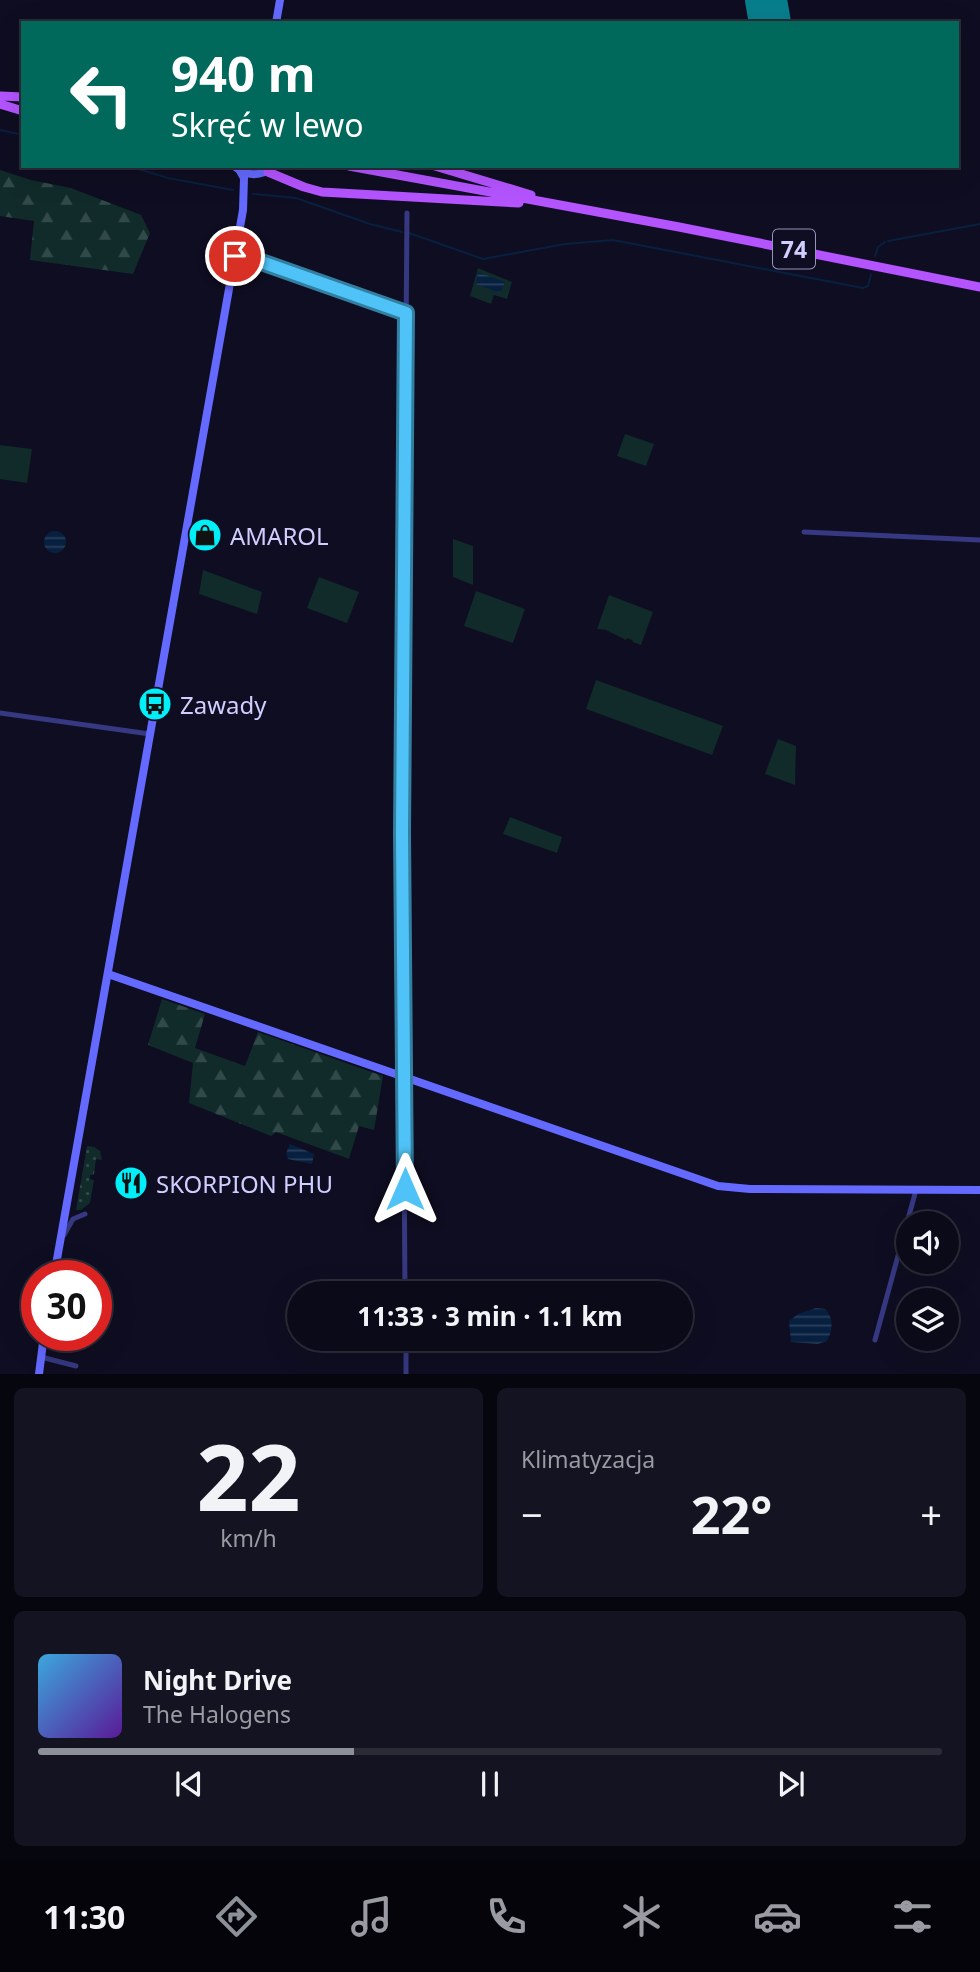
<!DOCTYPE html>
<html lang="pl">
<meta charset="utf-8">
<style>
:root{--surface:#0b0a19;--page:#141322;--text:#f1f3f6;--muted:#9a9aa2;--line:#2b2b38;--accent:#8c9099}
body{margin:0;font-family:"Noto Sans",sans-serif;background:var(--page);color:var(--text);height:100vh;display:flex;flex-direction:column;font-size:26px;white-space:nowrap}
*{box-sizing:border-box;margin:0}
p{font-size:23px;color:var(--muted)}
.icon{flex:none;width:38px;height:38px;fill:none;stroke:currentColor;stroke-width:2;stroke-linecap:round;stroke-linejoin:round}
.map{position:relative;height:1374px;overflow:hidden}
.drawer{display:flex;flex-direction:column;gap:14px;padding:14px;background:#06060e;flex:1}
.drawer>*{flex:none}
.banner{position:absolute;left:21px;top:21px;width:938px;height:147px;border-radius:0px;box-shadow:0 7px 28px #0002,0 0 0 2px var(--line);background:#00695c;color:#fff;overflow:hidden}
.buttons{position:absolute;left:896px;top:1211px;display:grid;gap:14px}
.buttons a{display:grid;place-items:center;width:63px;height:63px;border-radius:50%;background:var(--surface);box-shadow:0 7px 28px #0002,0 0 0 2px var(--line);font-size:35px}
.speed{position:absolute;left:21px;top:1260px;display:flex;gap:14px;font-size:35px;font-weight:700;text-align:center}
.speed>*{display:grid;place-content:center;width:91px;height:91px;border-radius:50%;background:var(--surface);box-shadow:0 7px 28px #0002,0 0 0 2px var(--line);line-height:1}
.speed .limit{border:10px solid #d22;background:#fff;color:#111}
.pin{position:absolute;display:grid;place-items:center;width:60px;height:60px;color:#fff;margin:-30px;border:4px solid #fff;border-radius:50%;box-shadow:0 2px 7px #0007}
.me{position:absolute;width:77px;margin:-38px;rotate:0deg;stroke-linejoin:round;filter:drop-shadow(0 0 5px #0008)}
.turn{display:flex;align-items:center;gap:24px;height:147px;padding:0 35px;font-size:32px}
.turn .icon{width:91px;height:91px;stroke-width:2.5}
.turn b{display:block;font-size:49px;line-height:60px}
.big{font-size:52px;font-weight:700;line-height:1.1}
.drawer .tile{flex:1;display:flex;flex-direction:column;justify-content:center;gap:10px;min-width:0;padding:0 24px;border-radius:10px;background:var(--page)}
.drawer .dial{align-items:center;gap:0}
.dial b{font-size:91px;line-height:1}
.song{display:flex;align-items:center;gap:21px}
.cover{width:84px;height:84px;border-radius:10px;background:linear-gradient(135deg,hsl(200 70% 55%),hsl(270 70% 35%))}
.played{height:7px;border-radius:4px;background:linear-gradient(90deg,var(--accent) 35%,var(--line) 35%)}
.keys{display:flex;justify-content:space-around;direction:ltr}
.heat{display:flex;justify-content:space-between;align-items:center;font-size:38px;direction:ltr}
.drawer .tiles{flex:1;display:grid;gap:14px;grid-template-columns:1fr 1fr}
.tile:last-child{grid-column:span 2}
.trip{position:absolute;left:287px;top:1281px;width:406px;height:70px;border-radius:35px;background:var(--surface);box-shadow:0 7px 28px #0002,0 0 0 2px var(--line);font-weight:700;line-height:70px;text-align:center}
.tabs{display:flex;height:112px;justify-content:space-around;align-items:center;background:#04040a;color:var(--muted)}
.tabs .icon{width:49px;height:49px}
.tabs .on{color:var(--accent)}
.tabs b{font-size:32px;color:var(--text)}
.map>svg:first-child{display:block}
.grass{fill:url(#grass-dots)}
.forest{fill:url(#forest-firs)}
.garden{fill:#102b29}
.water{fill:url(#water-rules)}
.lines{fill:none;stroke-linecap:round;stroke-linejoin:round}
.stream{stroke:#08203f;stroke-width:2}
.runway{stroke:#087e8c;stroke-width:42}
.street{stroke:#363882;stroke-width:5}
.secondary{stroke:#646aff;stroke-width:8}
.primary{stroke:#b454ff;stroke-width:9}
.route-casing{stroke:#337fa1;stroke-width:18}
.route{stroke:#4fc3f7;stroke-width:12}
.labels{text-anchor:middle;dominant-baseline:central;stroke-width:7;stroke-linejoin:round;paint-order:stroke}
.shield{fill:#0f0d21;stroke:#9693bc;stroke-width:2}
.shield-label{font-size:23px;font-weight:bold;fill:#d0cdff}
.poi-label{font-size:24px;fill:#d0cdff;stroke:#0f0d21;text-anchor:start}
</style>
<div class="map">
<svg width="980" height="1374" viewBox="0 0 980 1374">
<defs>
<pattern id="grass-dots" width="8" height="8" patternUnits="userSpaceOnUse" patternTransform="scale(1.75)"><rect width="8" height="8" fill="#102b29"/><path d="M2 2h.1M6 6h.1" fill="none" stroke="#324949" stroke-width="1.8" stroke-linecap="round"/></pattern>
<pattern id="forest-firs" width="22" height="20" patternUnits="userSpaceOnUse" patternTransform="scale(1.75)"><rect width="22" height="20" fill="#102b29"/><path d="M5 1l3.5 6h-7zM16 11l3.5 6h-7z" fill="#324949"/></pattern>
<pattern id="water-rules" width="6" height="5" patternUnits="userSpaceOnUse" patternTransform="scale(1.75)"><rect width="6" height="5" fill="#08203f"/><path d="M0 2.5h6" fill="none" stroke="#2b3f5c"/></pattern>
</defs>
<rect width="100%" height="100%" fill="#0f0d21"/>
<path class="grass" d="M 87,1146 L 94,1147 L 100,1151 L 102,1160 L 96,1159 L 94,1175 L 90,1175 L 90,1179 L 94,1180 L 90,1203 L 81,1210 L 76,1210 Z"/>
<path class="forest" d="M 0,170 L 31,180 L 71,188 L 141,215 L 150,233 L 133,274 L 30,260 L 34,221 L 0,216 Z
M 162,999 L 205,1014 L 195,1048 L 245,1066 L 258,1032 L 383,1076 L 374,1130 L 359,1126 L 349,1159 L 276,1132 L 271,1136 L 189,1103 L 193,1063 L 148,1045 Z"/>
<path class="garden" d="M 478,268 L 512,282 L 507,299 L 494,295 L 491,304 L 470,296 Z
M 625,434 L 654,444 L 646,466 L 617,456 Z
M 0,445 L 32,449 L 27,483 L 0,479 Z
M 453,539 L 473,546 L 473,585 L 453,577 Z
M 203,570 L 262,592 L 257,614 L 199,594 Z
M 319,577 L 359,592 L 347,623 L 307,608 Z
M 476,591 L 525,609 L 513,643 L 464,626 Z
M 609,595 L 653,612 L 641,645 L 633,642 L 632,640 L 627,638 L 626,640 L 606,630 L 597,629 Z
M 596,680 L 723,726 L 712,755 L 586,709 Z
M 778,739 L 796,746 L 795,785 L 765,774 Z
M 510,817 L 562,837 L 557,853 L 503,834 Z"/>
<path class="water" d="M 478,272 L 505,282 L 500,293 L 476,284 Z
M44 542a11 11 0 1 1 22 0a11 11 0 1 1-22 0Z
M 290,1144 L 314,1154 L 312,1164 L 288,1159 L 286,1153 Z
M 816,1308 L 825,1309 C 834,1318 833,1330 827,1341 L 818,1344 L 791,1342 L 789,1321 L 798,1314 Z"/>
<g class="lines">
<path class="stream" d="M 0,130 L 23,135
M 128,166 L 168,178 L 233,190
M 253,194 L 296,198 L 370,224 L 402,232
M 409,233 L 483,259 L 565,244 L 613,240 L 863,288 L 868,286 L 871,275
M 888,241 L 980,224
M 875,256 L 878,247 L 885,242"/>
<path class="runway" d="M 766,0 L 770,23"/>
<path class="street" d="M 236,253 L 406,313
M 804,532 L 980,540
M 0,713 L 150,734
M 64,1235 L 73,1219 L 85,1214
M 405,1293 L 402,833 L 407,213
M 875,1340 L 916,1190
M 41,1357 L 76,1366
M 406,1374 L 406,1339"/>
<path class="secondary" d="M 276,23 L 280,0
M 234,166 C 247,177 261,177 274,166
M 108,974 L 718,1186 L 750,1189 L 980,1190
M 54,1276 L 243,210 L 244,178 L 240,171
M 39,1374 L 44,1335"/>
<path class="primary" d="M 0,96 L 23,97
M 0,104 L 23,111
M 349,166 L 679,227 L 980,287
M 435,166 L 531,195
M 268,172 L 304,187 L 322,192 L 519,203"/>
</g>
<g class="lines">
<defs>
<path id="route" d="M 235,256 L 236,253 L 406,313 L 402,833 L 405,1189"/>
</defs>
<use href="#route" class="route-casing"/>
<use href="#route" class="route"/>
</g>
<defs>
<symbol id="shop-disc" viewBox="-11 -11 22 22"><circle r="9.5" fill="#00eff8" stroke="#0f0d21"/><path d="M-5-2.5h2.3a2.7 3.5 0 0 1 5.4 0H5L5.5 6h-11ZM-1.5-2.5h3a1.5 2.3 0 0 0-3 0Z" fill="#111"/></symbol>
<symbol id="bus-disc" viewBox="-11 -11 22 22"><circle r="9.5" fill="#00eff8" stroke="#0f0d21"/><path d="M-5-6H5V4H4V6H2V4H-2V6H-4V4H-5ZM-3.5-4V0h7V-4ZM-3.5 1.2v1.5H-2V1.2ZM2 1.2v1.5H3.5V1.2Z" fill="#111"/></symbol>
<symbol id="restaurant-disc" viewBox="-11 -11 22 22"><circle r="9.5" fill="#00eff8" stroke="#0f0d21"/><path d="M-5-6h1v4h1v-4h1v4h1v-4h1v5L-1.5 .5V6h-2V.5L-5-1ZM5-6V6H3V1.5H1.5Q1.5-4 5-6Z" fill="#111"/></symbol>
</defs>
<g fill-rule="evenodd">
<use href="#shop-disc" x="186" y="516" width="38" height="38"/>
<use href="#bus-disc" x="136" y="685" width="38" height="38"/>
<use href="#restaurant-disc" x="112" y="1164" width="38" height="38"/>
</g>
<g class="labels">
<rect class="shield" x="773" y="229.5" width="42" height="39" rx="5"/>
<g class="shield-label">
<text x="794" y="249">74</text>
</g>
<g class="poi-label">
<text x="230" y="535">AMAROL</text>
<text x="180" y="704">Zawady</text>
<text x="156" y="1183">SKORPION PHU</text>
</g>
</g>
</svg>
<div class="buttons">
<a><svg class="icon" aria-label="sound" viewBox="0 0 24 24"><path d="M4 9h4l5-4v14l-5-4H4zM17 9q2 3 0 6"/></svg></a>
<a><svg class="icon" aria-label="layers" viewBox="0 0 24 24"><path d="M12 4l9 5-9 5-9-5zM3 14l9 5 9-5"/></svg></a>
</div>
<div class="speed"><div class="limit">30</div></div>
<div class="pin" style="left:235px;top:256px;background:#d93025"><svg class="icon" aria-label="arrive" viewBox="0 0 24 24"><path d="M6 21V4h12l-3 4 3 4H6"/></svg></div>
<svg class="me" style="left:405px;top:1189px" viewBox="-20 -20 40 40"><path d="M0-17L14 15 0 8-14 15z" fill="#4fc3f7" stroke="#fff" stroke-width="4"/></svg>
<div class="trip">11:33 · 3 min · 1.1 km</div>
<div class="banner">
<div class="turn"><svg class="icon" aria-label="left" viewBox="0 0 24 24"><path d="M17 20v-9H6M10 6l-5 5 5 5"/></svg><div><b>940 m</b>Skręć w lewo</div></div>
</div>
</div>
<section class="drawer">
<div class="tiles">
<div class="tile dial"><b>22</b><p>km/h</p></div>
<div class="tile"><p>Klimatyzacja</p>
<div class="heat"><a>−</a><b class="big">22°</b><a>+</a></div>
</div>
<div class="tile">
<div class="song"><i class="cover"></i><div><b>Night Drive</b><p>The Halogens</p></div></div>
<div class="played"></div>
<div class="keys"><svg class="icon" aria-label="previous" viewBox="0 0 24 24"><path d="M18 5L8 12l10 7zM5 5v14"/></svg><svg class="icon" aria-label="pause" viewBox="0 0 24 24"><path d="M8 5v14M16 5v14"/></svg><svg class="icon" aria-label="next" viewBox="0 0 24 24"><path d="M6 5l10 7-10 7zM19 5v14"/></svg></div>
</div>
</div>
</section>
<nav class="tabs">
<b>11:30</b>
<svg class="icon on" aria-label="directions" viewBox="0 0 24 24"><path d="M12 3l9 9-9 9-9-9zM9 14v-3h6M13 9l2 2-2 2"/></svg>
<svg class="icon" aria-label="music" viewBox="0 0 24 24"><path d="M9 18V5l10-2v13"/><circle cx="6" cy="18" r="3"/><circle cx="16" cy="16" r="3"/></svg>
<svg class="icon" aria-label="phone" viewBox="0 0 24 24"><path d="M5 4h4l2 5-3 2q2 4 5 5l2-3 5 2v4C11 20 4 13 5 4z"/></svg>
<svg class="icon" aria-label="climate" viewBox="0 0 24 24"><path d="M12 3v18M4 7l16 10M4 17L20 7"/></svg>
<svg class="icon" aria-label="car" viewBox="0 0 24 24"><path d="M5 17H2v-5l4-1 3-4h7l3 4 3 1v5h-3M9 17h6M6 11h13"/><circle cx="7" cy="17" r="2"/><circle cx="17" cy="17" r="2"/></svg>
<svg class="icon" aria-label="filters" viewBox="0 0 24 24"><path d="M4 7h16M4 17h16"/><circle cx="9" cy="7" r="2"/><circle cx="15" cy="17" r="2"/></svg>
</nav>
